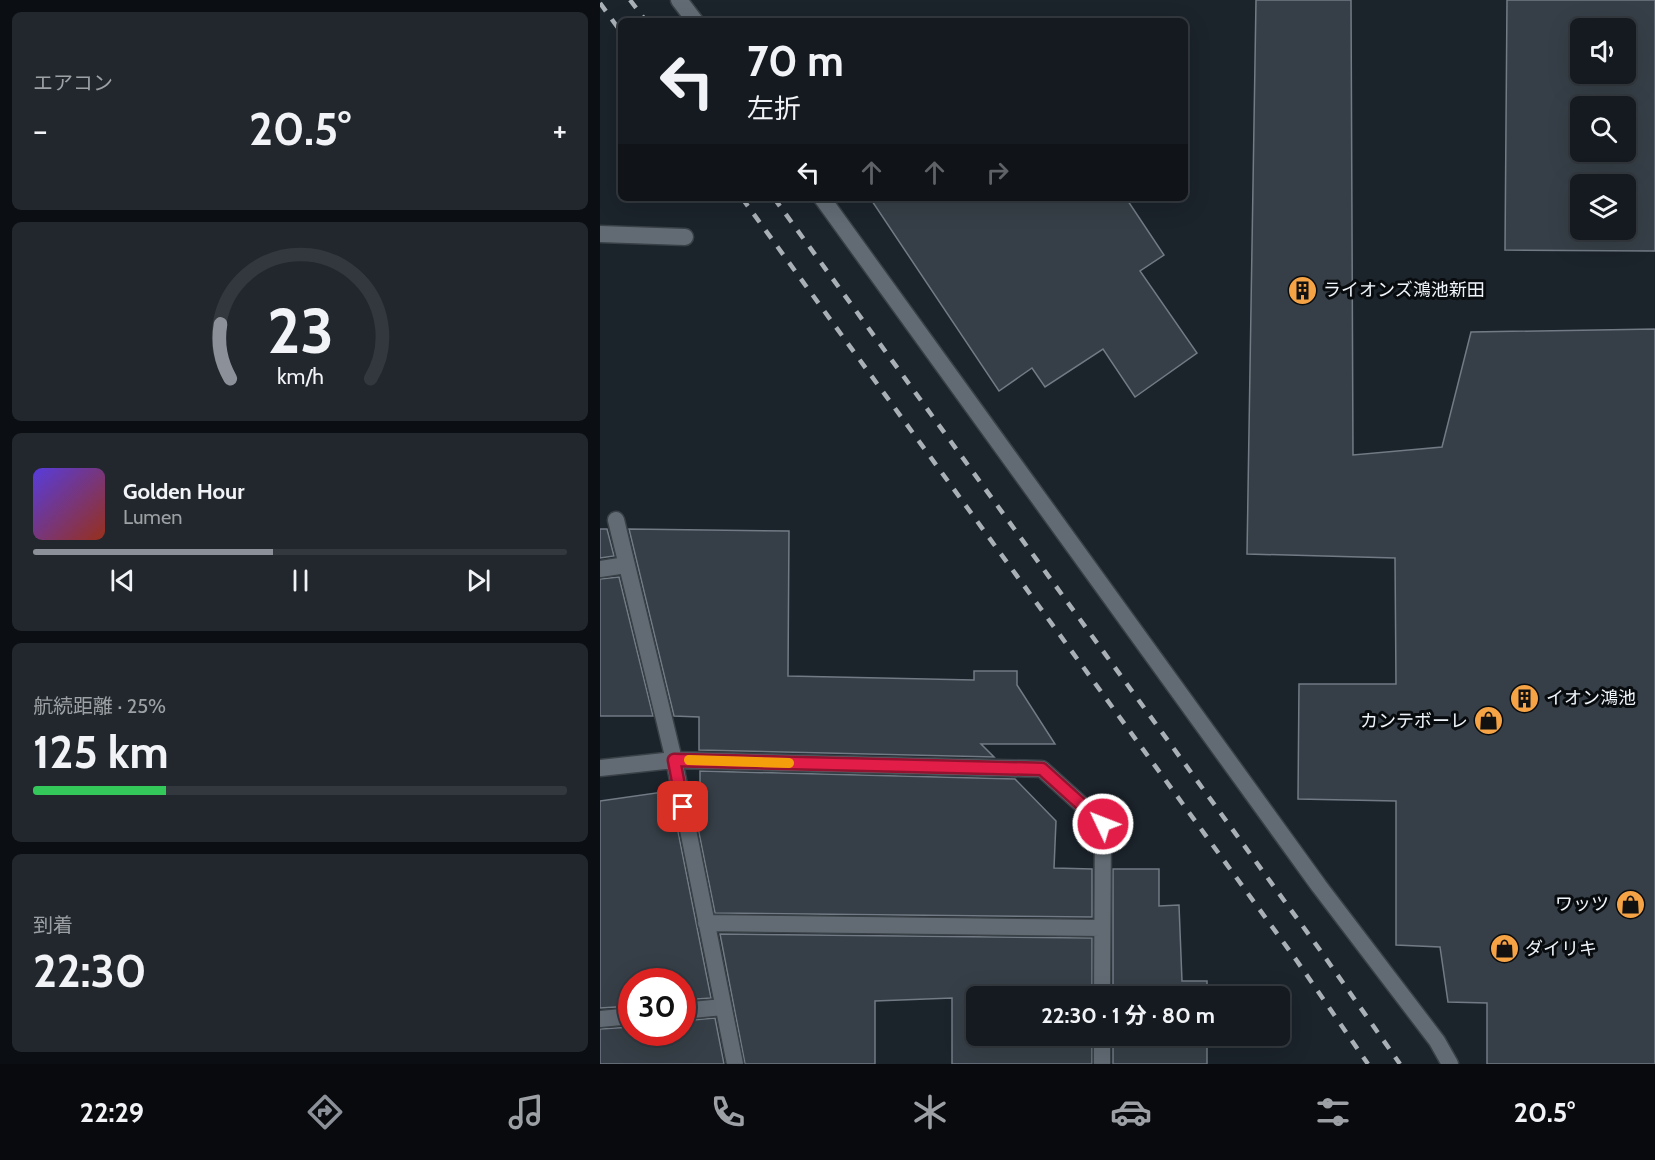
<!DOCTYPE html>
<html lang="ja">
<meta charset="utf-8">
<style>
:root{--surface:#141a20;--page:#21272d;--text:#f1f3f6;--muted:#9da1a5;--line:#33383e;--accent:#8c9099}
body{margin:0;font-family:Cabin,"Noto Sans JP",sans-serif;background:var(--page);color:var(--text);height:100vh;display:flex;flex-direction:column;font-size:22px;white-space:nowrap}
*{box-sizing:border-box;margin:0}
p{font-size:20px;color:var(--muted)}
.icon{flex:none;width:33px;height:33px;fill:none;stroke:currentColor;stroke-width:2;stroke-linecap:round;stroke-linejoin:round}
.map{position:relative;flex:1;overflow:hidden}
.panel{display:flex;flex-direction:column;gap:12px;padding:12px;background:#0b0e12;width:600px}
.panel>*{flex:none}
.banner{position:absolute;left:18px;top:18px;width:570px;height:183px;border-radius:9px;box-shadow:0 6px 24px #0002,0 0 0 2px var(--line);background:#141a20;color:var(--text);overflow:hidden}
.fabs{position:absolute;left:970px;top:18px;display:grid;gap:12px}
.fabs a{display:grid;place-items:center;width:66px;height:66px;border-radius:9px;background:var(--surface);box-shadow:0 6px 24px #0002,0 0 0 2px var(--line);font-size:30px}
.speed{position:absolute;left:18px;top:968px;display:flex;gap:12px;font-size:30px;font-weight:700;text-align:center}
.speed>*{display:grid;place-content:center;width:78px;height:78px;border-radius:50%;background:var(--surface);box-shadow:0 6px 24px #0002,0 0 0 2px var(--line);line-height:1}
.speed .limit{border:9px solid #d22;background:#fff;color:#111}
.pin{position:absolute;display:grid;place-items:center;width:51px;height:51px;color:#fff;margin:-26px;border-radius:12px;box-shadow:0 3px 9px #0006}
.me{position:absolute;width:66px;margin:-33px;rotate:313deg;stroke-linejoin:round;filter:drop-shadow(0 0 4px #0008)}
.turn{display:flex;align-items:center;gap:21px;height:126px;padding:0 30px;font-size:27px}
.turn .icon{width:78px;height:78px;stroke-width:2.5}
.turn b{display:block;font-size:42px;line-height:51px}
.lanes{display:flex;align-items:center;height:57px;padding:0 30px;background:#0003;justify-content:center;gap:30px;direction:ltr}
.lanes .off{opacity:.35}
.big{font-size:45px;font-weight:700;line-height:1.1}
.panel .widget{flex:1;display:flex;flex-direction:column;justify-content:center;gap:9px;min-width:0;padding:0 21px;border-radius:9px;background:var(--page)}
.panel .dial{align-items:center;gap:0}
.dial svg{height:156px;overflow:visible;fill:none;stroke:var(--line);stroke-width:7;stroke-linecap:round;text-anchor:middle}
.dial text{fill:var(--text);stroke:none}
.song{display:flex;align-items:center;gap:18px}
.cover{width:72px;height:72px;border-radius:9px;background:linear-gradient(135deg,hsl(250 70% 55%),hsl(10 70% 35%))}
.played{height:6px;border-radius:3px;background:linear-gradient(90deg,var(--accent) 45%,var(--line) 45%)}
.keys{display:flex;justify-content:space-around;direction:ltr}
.heat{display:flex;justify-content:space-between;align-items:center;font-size:33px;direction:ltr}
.charge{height:9px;border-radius:4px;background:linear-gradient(90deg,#34c759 25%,var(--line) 0)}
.trip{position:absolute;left:366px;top:986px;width:324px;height:60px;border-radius:9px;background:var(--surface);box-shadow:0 6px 24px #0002,0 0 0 2px var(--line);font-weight:700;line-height:60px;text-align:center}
.dock{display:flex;height:96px;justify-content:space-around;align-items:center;background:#080a0d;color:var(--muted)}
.dock .icon{width:42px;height:42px}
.dock .current{color:var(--accent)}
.dock b{font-size:27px;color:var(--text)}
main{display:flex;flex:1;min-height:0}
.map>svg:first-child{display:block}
.building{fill:#363f47;stroke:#727b85;stroke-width:1.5;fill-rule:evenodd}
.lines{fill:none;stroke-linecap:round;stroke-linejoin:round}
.service-casing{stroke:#394046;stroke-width:19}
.minor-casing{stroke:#394046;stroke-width:19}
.tertiary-casing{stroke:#394046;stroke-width:19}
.service{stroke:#626b74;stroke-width:16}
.minor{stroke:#626b74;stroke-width:16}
.tertiary{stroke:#626b74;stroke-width:16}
.rail{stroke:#a9b0b6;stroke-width:4.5;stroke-dasharray:10 10;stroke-linecap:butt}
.route-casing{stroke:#92132f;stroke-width:15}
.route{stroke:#e11d48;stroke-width:10}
.slow{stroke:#f59e0b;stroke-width:10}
.labels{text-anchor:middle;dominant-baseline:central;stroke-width:6;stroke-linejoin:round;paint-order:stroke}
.poi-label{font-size:18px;fill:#eff5fa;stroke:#090c0f;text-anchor:start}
</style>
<main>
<section class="panel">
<div class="widget"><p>エアコン</p>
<div class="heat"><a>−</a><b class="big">20.5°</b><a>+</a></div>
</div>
<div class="widget dial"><svg viewBox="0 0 100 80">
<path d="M14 69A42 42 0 1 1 86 69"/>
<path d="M14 69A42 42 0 0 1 9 41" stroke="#8c9099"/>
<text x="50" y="56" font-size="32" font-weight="700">23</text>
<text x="50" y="72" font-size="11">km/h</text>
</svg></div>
<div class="widget">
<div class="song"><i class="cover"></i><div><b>Golden Hour</b><p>Lumen</p></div></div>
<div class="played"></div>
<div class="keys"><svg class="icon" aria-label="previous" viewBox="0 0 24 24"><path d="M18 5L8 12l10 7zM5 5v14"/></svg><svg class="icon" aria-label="pause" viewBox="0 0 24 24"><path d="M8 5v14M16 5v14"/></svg><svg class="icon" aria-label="next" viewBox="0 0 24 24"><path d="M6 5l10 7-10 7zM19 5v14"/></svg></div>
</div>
<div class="widget"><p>航続距離 · 25%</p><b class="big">125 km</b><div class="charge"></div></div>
<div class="widget"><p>到着</p><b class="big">22:30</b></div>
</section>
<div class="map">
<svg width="1055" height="1064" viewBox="0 0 1055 1064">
<rect width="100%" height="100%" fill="#1b232b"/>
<path class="building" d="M 656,0 L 751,0 L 753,455 L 842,447 L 871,332 L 1055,329 L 1055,1064 L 887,1064 L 887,1003 L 848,1002 L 840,947 L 796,945 L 796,801 L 698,799 L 699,684 L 796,684 L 795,558 L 647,554 Z
M 907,0 L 1055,0 L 1055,251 L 905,250 ZM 981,28 L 1026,28 L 1026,74 L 981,74 ZM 981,106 L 1026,106 L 1026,152 L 981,152 ZM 981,184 L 1026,184 L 1026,230 L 981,230 Z
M 270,198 L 526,198 L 564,255 L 540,271 L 597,353 L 535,397 L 503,349 L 445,387 L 432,368 L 399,391 Z
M 0,529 L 7,529 L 14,556 L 0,558 Z
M 29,529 L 189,531 L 188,676 L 374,680 L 374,671 L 417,671 L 417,685 L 455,744 L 381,744 L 394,757 L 99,750 L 99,717 L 74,716 Z
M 19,577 L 53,716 L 0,716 L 0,579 Z
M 100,771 L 415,779 L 456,821 L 454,868 L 492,869 L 492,917 L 115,913 L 90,788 L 100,787 Z
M 70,791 L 111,998 L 82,1000 L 82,981 L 32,981 L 32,1006 L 0,1008 L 0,801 Z
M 513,869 L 559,869 L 559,906 L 579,905 L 582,981 L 607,981 L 607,996 L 513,996 Z
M 120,934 L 492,938 L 492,996 L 376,996 L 376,1035 L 492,1035 L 492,1064 L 352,1064 L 352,998 L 275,1001 L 275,1064 L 145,1064 Z
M 115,1018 L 124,1064 L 0,1064 L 0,1029 L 32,1027 L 32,1032 L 82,1032 L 82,1021 Z
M 513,1035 L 607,1035 L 607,1064 L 513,1064 Z"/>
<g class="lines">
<defs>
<path id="service" d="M 0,569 L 26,565"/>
<path id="minor" d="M 0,234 L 85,237
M 16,520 L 74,760 L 135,1064
M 0,768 L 74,760 L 442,769 L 503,824 L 502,996
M 106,923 L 502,928
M 82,1011 L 123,1007
M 0,1019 L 32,1016
M 502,1064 L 502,1035"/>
<path id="tertiary" d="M 79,0 L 95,21
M 222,198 L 719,886 L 837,1041 L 850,1064"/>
</defs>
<use href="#service" class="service-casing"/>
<use href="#minor" class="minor-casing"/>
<use href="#tertiary" class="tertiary-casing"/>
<use href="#service" class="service"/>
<use href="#minor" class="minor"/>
<use href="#tertiary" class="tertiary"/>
<path class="rail" d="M 30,0 L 46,21
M 0,3 L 21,32
M 142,198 L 697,961 L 768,1064
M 174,198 L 720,950 L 800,1064"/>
</g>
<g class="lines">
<defs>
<path id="route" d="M 83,807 L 74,760 L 442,769 L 503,824"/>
</defs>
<use href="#route" class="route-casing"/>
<use href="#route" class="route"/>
<path class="slow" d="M 89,760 L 189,763"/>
</g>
<defs>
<symbol id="building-disc" viewBox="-11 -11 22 22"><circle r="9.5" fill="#f5a345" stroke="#090c0f"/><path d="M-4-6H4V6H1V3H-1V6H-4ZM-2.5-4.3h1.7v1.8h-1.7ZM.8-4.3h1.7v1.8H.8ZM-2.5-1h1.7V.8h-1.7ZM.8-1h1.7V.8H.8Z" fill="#111"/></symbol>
<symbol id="shop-disc" viewBox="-11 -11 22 22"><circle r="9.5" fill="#f5a345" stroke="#090c0f"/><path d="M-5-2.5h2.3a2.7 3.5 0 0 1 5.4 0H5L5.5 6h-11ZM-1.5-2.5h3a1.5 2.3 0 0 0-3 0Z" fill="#111"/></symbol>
</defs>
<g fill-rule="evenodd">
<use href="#building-disc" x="686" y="274" width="33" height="33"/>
<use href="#building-disc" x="908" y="682" width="33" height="33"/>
<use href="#shop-disc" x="872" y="704" width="33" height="33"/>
<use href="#shop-disc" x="1014" y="888" width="33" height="33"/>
<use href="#shop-disc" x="888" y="932" width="33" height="33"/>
</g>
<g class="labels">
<g class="poi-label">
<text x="723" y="290">ライオンズ鴻池新田</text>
<text x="946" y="698">イオン鴻池</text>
<text x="868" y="721" text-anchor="end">カンテボーレ</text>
<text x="1009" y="904" text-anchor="end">ワッツ</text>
<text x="925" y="949">ダイリキ</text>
</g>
</g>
</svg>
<div class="fabs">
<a><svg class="icon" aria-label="sound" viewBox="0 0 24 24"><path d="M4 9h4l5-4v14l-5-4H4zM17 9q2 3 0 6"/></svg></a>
<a><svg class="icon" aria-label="search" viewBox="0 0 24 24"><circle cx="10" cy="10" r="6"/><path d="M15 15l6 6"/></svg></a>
<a><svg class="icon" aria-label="layers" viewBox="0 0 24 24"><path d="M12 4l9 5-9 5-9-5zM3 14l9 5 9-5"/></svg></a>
</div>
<div class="speed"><div class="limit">30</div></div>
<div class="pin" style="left:83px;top:807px;background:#d93025"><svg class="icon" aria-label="arrive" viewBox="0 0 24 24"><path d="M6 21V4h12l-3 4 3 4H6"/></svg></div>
<svg class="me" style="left:503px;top:824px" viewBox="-20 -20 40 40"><circle r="17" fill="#e11d48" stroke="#fff" stroke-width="3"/><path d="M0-11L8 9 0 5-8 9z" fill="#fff"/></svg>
<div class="trip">22:30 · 1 分 · 80 m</div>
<div class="banner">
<div class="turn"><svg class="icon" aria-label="left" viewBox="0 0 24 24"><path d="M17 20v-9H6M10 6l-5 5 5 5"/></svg><div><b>70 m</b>左折</div></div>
<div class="lanes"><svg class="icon" aria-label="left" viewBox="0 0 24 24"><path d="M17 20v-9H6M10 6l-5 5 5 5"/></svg><svg class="icon off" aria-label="ahead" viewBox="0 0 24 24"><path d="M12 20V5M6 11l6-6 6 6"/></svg><svg class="icon off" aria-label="ahead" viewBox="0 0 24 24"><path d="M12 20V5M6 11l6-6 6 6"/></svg><svg class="icon off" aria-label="right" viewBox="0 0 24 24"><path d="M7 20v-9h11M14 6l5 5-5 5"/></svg></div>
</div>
</div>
</main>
<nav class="dock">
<b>22:29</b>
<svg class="icon current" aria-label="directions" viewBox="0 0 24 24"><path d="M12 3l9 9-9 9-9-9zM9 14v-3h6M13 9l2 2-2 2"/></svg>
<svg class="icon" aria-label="music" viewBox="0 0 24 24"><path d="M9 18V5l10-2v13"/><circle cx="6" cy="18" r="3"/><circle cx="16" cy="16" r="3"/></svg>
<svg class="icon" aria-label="phone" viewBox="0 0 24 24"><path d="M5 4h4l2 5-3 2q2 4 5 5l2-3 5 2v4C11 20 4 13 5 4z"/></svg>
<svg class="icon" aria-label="climate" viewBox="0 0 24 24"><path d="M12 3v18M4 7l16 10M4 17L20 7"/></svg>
<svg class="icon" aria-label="car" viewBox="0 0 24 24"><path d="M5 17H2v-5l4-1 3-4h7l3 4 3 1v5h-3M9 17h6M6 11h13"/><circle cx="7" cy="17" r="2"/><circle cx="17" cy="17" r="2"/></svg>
<svg class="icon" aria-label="filters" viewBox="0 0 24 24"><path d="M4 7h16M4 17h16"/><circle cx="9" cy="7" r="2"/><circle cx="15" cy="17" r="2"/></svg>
<b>20.5°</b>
</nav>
